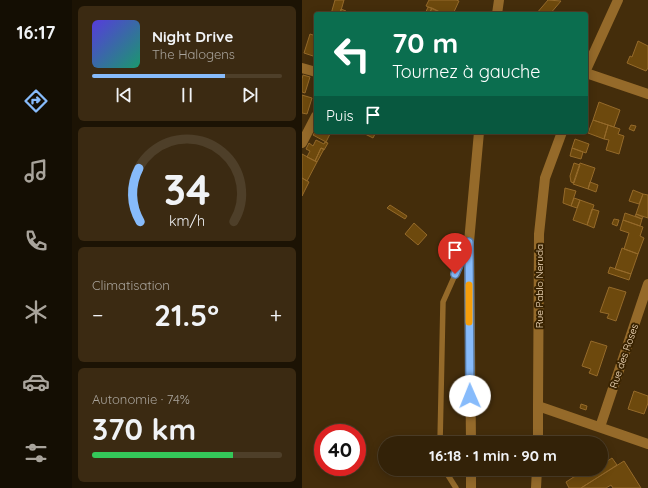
<!DOCTYPE html>
<html lang="fr">
<meta charset="utf-8">
<style>
:root{--surface:#332208;--page:#3b2a12;--text:#f1f3f6;--muted:#a9a49c;--line:#4e3f29;--accent:#87bbfb}
body{margin:0;font-family:Quicksand,sans-serif;background:var(--page);color:var(--text);height:100vh;display:flex;flex-direction:column;font-size:15px;white-space:nowrap}
*{box-sizing:border-box;margin:0}
p{font-size:13px;color:var(--muted)}
.icon{flex:none;width:22px;height:22px;fill:none;stroke:currentColor;stroke-width:2;stroke-linecap:round;stroke-linejoin:round}
.map{position:relative;flex:1;overflow:hidden}
.details{display:flex;flex-direction:column;gap:6px;padding:6px;background:#1c1304;width:230px}
.details>*{flex:none}
.guide{position:absolute;left:12px;top:12px;width:274px;height:122px;border-radius:4px;box-shadow:0 2px 10px #0003,0 0 0 1px var(--line);background:#0b6e4f;color:#fff;overflow:hidden}
.speed{position:absolute;left:12px;top:424px;display:flex;gap:8px;font-size:20px;font-weight:700;text-align:center}
.speed>*{display:grid;place-content:center;width:52px;height:52px;border-radius:50%;background:var(--surface);box-shadow:0 2px 10px #0003,0 0 0 1px var(--line);line-height:1}
.speed .limit{border:6px solid #d22;background:#fff;color:#111}
.pin{position:absolute;display:grid;place-items:center;width:34px;height:34px;color:#fff;margin:-41px -17px;border-radius:50% 50% 50% 0;rotate:-45deg;box-shadow:0 0 4px #0007}
.pin .icon{rotate:45deg}
.me{position:absolute;width:44px;margin:-22px;rotate:359deg;stroke-linejoin:round;filter:drop-shadow(0 0 3px #0008)}
.turn{display:flex;align-items:center;gap:14px;height:84px;padding:0 12px;font-size:18px}
.turn .icon{width:52px;height:52px;stroke-width:2.5}
.turn b{display:block;font-size:28px;line-height:34px}
.then{display:flex;align-items:center;height:38px;padding:0 12px;background:#0003;gap:8px;font-size:15px}
.big{font-size:30px;font-weight:800;line-height:1.1}
.details .tile{flex:1;display:flex;flex-direction:column;justify-content:center;gap:6px;min-width:0;padding:0 14px;border-radius:6px;background:var(--page)}
.details .dial{align-items:center;gap:0}
.dial svg{height:104px;overflow:visible;fill:none;stroke:var(--line);stroke-width:7;stroke-linecap:round;text-anchor:middle}
.dial text{fill:var(--text);stroke:none}
.song{display:flex;align-items:center;gap:12px}
.cover{width:48px;height:48px;border-radius:6px;background:linear-gradient(135deg,hsl(250 70% 55%),hsl(160 70% 35%))}
.played{height:4px;border-radius:2px;background:linear-gradient(90deg,var(--accent) 70%,var(--line) 70%)}
.keys{display:flex;justify-content:space-around;direction:ltr}
.heat{display:flex;justify-content:space-between;align-items:center;font-size:22px;direction:ltr}
.charge{height:6px;border-radius:3px;background:linear-gradient(90deg,#34c759 74%,var(--line) 0)}
.trip{position:absolute;left:76px;top:436px;width:230px;height:40px;border-radius:20px;background:var(--surface);box-shadow:0 2px 10px #0003,0 0 0 1px var(--line);font-weight:800;line-height:40px;text-align:center}
main{display:flex;flex:1;min-height:0}
.menu{display:flex;flex-direction:column;width:72px;justify-content:space-around;align-items:center;background:#140e03;color:var(--muted)}
.menu .icon{width:28px;height:28px}
.menu .selected{color:var(--accent)}
.menu b{font-size:18px;color:var(--text)}
.map>svg:first-child{display:block}
.building{fill:#6d490d;stroke:#956a2a}
.lines{fill:none;stroke-linecap:round;stroke-linejoin:round}
.lane{stroke:#956a2a;stroke-width:5.5}
.street{stroke:#956a2a;stroke-width:10}
.secondary{stroke:#956a2a;stroke-width:10}
.route-casing{stroke:#587aa3;stroke-width:10}
.route{stroke:#87bbfb;stroke-width:7}
.slow{stroke:#f59e0b;stroke-width:7}
.labels{text-anchor:middle;dominant-baseline:central;stroke-width:4;stroke-linejoin:round;paint-order:stroke}
.street-label{font-size:10px;fill:#f9e1c2;stroke:#392301}
</style>
<main>
<nav class="menu">
<b>16:17</b>
<svg class="icon selected" aria-label="directions" viewBox="0 0 24 24"><path d="M12 3l9 9-9 9-9-9zM9 14v-3h6M13 9l2 2-2 2"/></svg>
<svg class="icon" aria-label="music" viewBox="0 0 24 24"><path d="M9 18V5l10-2v13"/><circle cx="6" cy="18" r="3"/><circle cx="16" cy="16" r="3"/></svg>
<svg class="icon" aria-label="phone" viewBox="0 0 24 24"><path d="M5 4h4l2 5-3 2q2 4 5 5l2-3 5 2v4C11 20 4 13 5 4z"/></svg>
<svg class="icon" aria-label="climate" viewBox="0 0 24 24"><path d="M12 3v18M4 7l16 10M4 17L20 7"/></svg>
<svg class="icon" aria-label="car" viewBox="0 0 24 24"><path d="M5 17H2v-5l4-1 3-4h7l3 4 3 1v5h-3M9 17h6M6 11h13"/><circle cx="7" cy="17" r="2"/><circle cx="17" cy="17" r="2"/></svg>
<svg class="icon" aria-label="filters" viewBox="0 0 24 24"><path d="M4 7h16M4 17h16"/><circle cx="9" cy="7" r="2"/><circle cx="15" cy="17" r="2"/></svg>
</nav>
<section class="details">
<div class="tile">
<div class="song"><i class="cover"></i><div><b>Night Drive</b><p>The Halogens</p></div></div>
<div class="played"></div>
<div class="keys"><svg class="icon" aria-label="previous" viewBox="0 0 24 24"><path d="M18 5L8 12l10 7zM5 5v14"/></svg><svg class="icon" aria-label="pause" viewBox="0 0 24 24"><path d="M8 5v14M16 5v14"/></svg><svg class="icon" aria-label="next" viewBox="0 0 24 24"><path d="M6 5l10 7-10 7zM19 5v14"/></svg></div>
</div>
<div class="tile dial"><svg viewBox="0 0 100 80">
<path d="M14 69A42 42 0 1 1 86 69"/>
<path d="M14 69A42 42 0 0 1 13 28" stroke="#87bbfb"/>
<text x="50" y="56" font-size="32" font-weight="700">34</text>
<text x="50" y="72" font-size="11">km/h</text>
</svg></div>
<div class="tile"><p>Climatisation</p>
<div class="heat"><a>−</a><b class="big">21.5°</b><a>+</a></div>
</div>
<div class="tile"><p>Autonomie · 74%</p><b class="big">370 km</b><div class="charge"></div></div>
</section>
<div class="map">
<svg width="346" height="488" viewBox="0 0 346 488">
<rect width="100%" height="100%" fill="#442d0b"/>
<path class="building" d="M 33,0 L 42,0 L 38,14 L 29,14 Z
M 127,0 L 154,0 L 157,1 L 151,14 L 142,14 L 124,6 Z
M 246,0 L 259,1 L 248,14 L 234,14 Z
M 126,7 L 130,8 L 127,14 L 123,14 Z
M 130,8 L 138,12 L 137,14 L 127,14 Z
M 39,9 L 44,11 L 43,14 L 38,14 Z
M 8,34 L 14,36 L 14,57 L 2,53 Z
M 336,41 L 346,46 L 346,68 L 344,71 L 325,63 L 328,56 L 330,57 Z
M 1,75 L 8,77 L 3,93 L 0,92 L 0,79 Z
M 0,95 L 10,98 L 5,114 L 0,113 Z
M 297,102 L 318,110 L 312,127 L 291,120 Z
M 291,120 L 306,125 L 302,139 L 286,133 Z
M 306,125 L 318,129 L 316,134 L 322,136 L 317,154 L 304,150 L 307,140 L 302,139 Z
M 329,125 L 334,126 L 332,131 L 327,129 Z
M 14,131 L 14,132 L 29,132 L 24,142 L 11,135 Z
M 62,132 L 74,132 L 71,138 L 61,133 Z
M 273,139 L 287,144 L 284,153 L 270,148 Z
M 14,140 L 22,144 L 23,142 L 26,143 L 22,150 L 19,148 L 13,161 L 5,157 L 8,151 L 4,149 L 7,143 L 11,146 Z
M 19,148 L 22,149 L 15,162 L 13,161 Z
M 270,148 L 281,152 L 279,159 L 268,156 Z
M 0,154 L 15,162 L 5,181 L 0,178 Z
M 272,163 L 278,165 L 272,183 L 269,182 L 268,176 Z
M 278,163 L 293,168 L 286,189 L 271,184 Z
M 0,178 L 7,182 L 0,196 Z
M 288,182 L 296,185 L 294,192 L 286,189 Z
M 263,188 L 274,191 L 269,206 L 261,203 Z
M 331,190 L 341,194 L 337,204 L 327,201 Z
M 341,194 L 346,195 L 346,218 L 334,214 Z
M 272,198 L 278,200 L 275,208 L 269,206 Z
M 278,200 L 292,205 L 285,225 L 271,220 Z
M 88,205 L 105,216 L 103,219 L 85,208 Z
M 290,209 L 297,211 L 292,228 L 285,225 Z
M 323,213 L 340,219 L 338,226 L 321,220 Z
M 334,214 L 341,217 L 340,219 L 333,216 Z
M 312,219 L 317,220 L 315,226 L 310,224 Z
M 321,220 L 341,227 L 338,236 L 342,238 L 336,254 L 322,249 L 327,233 L 318,230 Z
M 112,223 L 125,235 L 116,245 L 103,234 Z
M 320,248 L 336,254 L 329,274 L 313,269 Z
M 308,267 L 329,274 L 327,280 L 306,273 Z
M 307,287 L 324,292 L 314,321 L 305,318 L 307,314 L 298,312 Z
M 289,341 L 305,346 L 295,376 L 287,373 L 289,369 L 280,366 Z
M 332,391 L 346,396 L 346,403 L 342,414 L 326,409 Z
M 279,404 L 285,406 L 284,410 L 278,408 Z
M 310,458 L 315,465 L 279,488 L 267,488 L 264,482 L 284,469 L 299,469 L 299,461 L 301,464 Z
M 322,461 L 339,488 L 311,488 L 309,485 L 304,488 L 279,488 Z
M 268,469 L 284,469 L 272,477 L 267,470 Z"/>
<g class="lines">
<path class="lane" d="M 138,443 L 141,302 L 165,248
M 142,469 L 154,488"/>
<path class="street" d="M 0,68 L 14,72
M 284,73 L 346,94
M 0,143 L 14,116
M 236,406 L 346,444
M 298,427 L 346,284"/>
<path class="secondary" d="M 195,14 L 197,0
M 284,70 L 316,0
M 169,443 L 167,242 L 177,132
M 236,443 L 236,406 L 237,234 L 243,178 L 260,132
M 169,469 L 169,488
M 234,488 L 235,469"/>
</g>
<g class="lines">
<defs>
<path id="route" d="M 153,274 L 167,242 L 168,396"/>
</defs>
<use href="#route" class="route-casing"/>
<use href="#route" class="route"/>
<path class="slow" d="M 167,285 L 167,322"/>
</g>
<g class="labels">
<g class="street-label">
<text transform="translate(237 286) rotate(-90)">Rue Pablo Neruda</text>
<text transform="translate(322 356) rotate(-71)">Rue des Roses</text>
</g>
</g>
</svg>
<div class="speed"><div class="limit">40</div></div>
<div class="pin" style="left:153px;top:274px;background:#d93025"><svg class="icon" aria-label="arrive" viewBox="0 0 24 24"><path d="M6 21V4h12l-3 4 3 4H6"/></svg></div>
<svg class="me" style="left:168px;top:396px" viewBox="-20 -20 40 40"><circle r="19" fill="#fff"/><path d="M0-13L10 11 0 6-10 11z" fill="#87bbfb"/></svg>
<div class="trip">16:18 · 1 min · 90 m</div>
<div class="guide">
<div class="turn"><svg class="icon" aria-label="left" viewBox="0 0 24 24"><path d="M17 20v-9H6M10 6l-5 5 5 5"/></svg><div><b>70 m</b>Tournez à gauche</div></div>
<div class="then">Puis<svg class="icon" aria-label="arrive" viewBox="0 0 24 24"><path d="M6 21V4h12l-3 4 3 4H6"/></svg></div>
</div>
</div>
</main>
